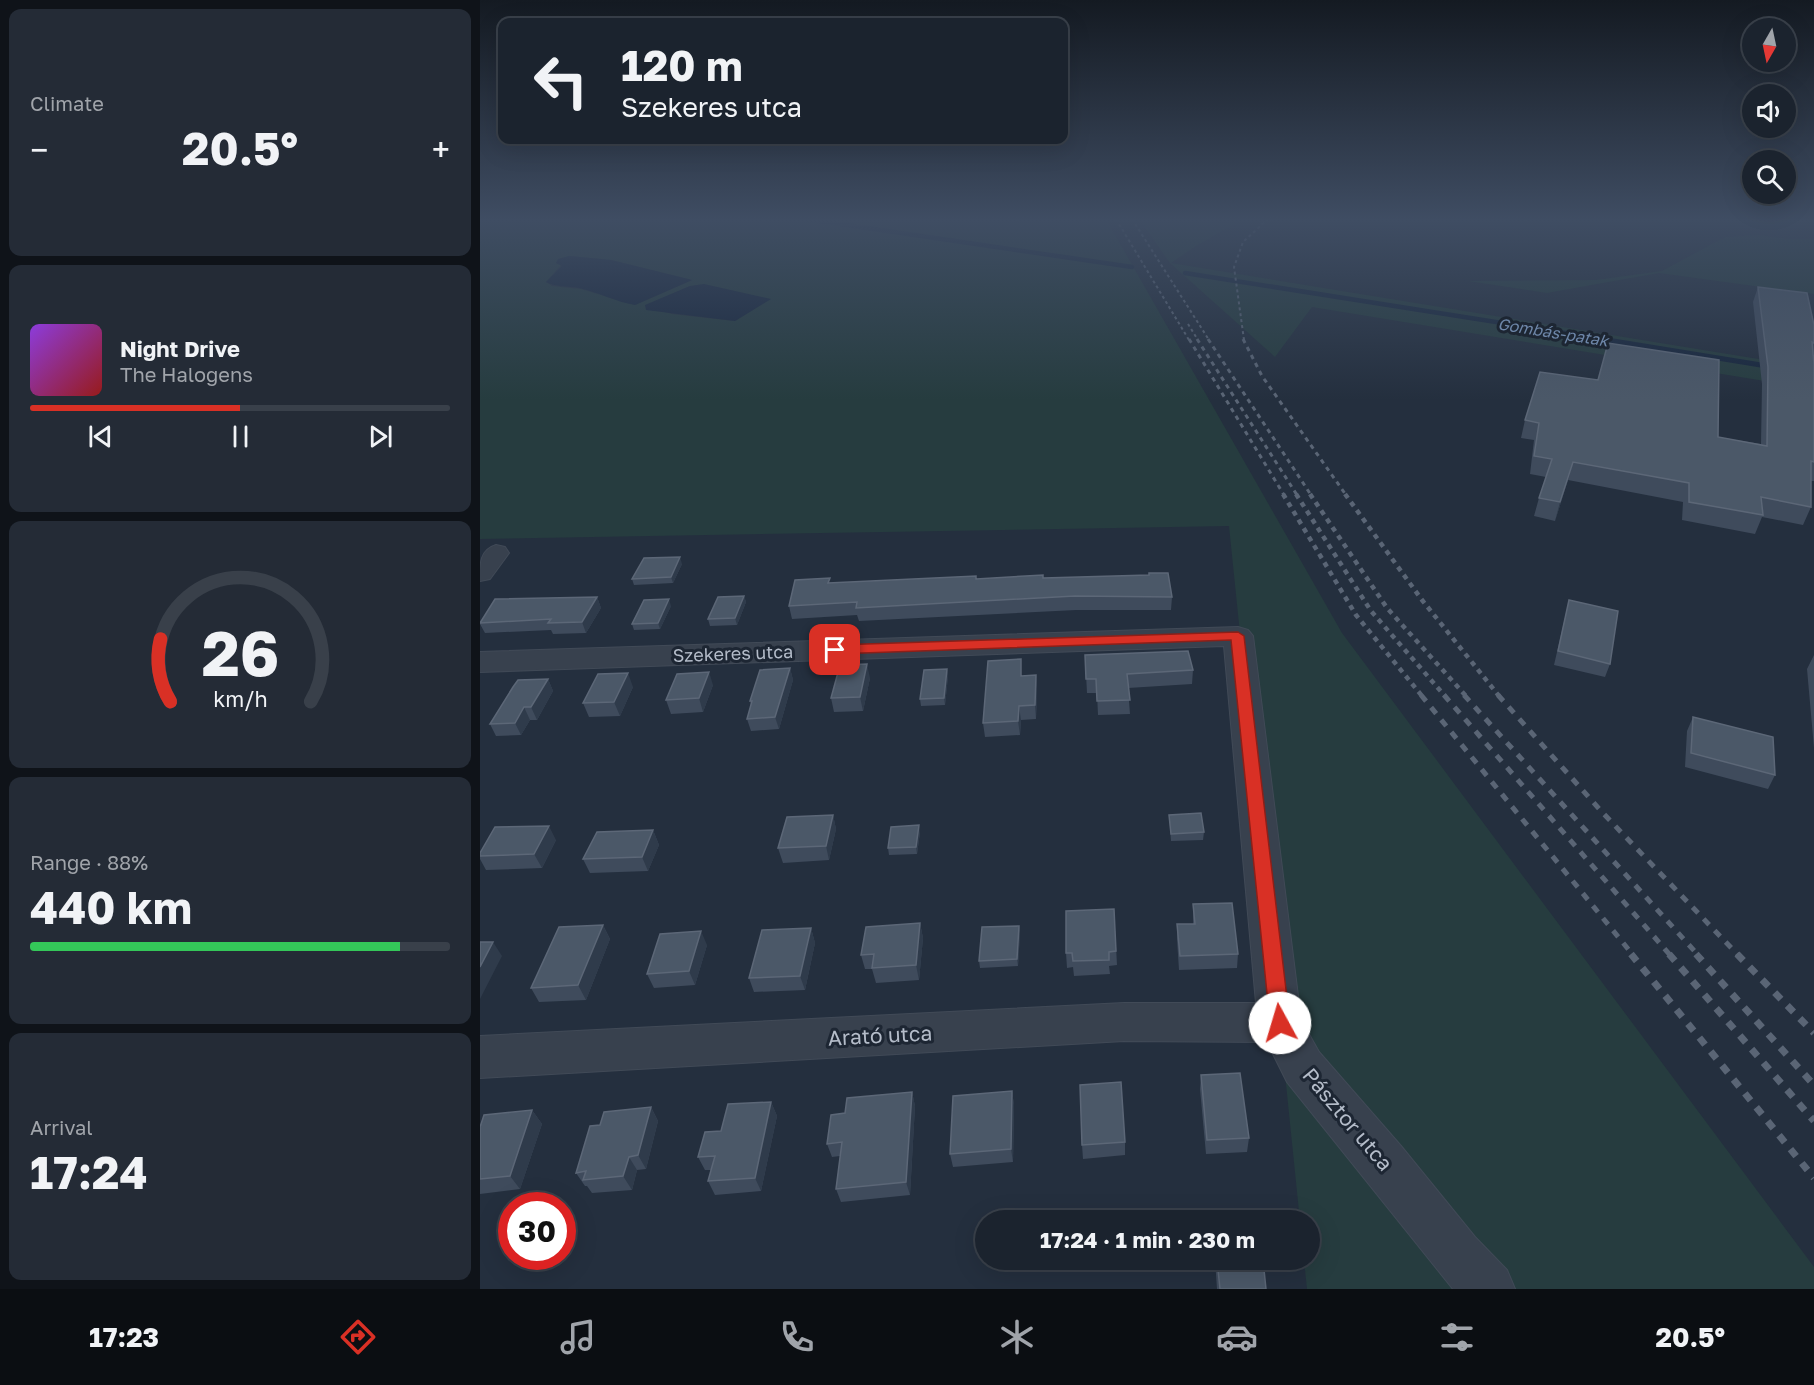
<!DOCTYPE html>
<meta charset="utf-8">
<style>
:root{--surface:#1b232e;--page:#242b36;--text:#f1f3f6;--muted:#a0a4aa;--line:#39404a;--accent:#d93025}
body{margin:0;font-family:"Golos Text",sans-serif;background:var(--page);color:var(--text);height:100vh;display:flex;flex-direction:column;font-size:22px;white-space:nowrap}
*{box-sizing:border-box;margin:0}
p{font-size:20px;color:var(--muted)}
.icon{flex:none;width:33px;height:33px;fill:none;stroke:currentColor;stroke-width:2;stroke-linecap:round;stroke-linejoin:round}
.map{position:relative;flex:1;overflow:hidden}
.panel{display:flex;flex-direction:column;gap:9px;padding:9px;background:#0f1319;width:480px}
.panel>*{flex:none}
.hud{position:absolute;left:18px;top:18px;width:570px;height:126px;border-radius:12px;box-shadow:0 6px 24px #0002,0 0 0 2px var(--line);background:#1b232e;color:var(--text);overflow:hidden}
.needle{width:39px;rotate:189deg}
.buttons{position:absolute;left:1262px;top:18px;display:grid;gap:12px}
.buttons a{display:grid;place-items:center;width:54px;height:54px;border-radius:50%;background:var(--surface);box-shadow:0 6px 24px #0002,0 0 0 2px var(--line);font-size:30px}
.speed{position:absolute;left:18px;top:1192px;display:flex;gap:12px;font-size:30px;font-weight:700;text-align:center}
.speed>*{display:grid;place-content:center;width:78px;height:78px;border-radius:50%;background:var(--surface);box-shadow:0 6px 24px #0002,0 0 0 2px var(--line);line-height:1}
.speed .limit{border:9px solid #d22;background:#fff;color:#111}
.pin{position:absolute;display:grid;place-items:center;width:51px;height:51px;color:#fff;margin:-26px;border-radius:12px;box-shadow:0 3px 9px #0006}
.me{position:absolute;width:66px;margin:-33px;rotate:354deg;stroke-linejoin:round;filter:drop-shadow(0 0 4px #0008)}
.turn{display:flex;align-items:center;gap:21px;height:126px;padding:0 24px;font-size:27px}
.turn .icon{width:78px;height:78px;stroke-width:2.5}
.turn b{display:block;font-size:42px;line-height:51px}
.big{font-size:45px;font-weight:700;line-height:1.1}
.panel .tile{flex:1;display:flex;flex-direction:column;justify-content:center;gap:9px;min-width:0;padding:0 21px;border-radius:12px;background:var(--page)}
.panel .dial{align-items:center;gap:0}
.dial svg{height:156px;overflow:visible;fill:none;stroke:var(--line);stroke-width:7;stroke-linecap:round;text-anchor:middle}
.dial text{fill:var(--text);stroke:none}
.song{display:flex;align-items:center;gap:18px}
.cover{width:72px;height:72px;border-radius:9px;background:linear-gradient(135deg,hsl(270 70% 55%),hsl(0 70% 35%))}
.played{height:6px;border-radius:3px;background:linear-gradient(90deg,var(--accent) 50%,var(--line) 50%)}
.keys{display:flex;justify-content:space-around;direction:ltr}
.heat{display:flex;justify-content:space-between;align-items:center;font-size:33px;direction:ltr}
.charge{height:9px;border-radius:4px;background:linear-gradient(90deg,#34c759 88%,var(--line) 0)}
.trip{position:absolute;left:495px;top:1210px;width:345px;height:60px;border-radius:30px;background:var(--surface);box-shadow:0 6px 24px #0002,0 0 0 2px var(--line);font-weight:700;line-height:60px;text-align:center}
.dock{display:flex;height:96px;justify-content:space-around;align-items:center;background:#0b0e12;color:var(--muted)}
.dock .icon{width:42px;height:42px}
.dock .on{color:var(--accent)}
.dock b{font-size:27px;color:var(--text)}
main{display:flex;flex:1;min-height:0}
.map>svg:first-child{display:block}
.green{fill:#263c3f;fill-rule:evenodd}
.water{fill:#17263c}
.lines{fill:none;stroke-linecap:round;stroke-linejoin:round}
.stream-far1{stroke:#17263c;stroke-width:4.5}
.stream{stroke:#17263c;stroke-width:5}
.street-casing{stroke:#414a57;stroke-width:2}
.street{fill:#38414e;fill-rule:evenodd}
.rail-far4{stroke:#5a6575;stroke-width:2;stroke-dasharray:3 3;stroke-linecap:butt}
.rail-far3{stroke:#5a6575;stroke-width:3;stroke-dasharray:4.5 4.5;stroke-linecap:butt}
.rail-far2{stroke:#5a6575;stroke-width:4.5;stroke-dasharray:5 5;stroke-linecap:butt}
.rail-far1{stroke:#5a6575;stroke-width:5;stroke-dasharray:8 8;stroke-linecap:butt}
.rail{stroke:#5a6575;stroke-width:7;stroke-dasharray:9 9;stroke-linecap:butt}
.wall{fill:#3f4b5c}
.shaded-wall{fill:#2f3b4b}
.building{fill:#4b5868;stroke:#5c6777;stroke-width:1.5}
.route{fill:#d93025;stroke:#8d1f18;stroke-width:1.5}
.labels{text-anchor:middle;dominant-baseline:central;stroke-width:6;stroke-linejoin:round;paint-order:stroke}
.far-water-label{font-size:16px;font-style:italic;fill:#6d86a8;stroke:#1d2633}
.street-label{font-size:18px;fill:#b4bcc9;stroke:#1d2633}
.near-street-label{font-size:21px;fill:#b4bcc9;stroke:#1d2633}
</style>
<main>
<section class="panel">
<div class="tile"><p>Climate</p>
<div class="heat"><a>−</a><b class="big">20.5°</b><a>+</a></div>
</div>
<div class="tile">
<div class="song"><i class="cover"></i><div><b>Night Drive</b><p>The Halogens</p></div></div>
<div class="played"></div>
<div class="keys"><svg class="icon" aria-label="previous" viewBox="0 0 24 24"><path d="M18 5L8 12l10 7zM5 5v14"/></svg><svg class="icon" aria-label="pause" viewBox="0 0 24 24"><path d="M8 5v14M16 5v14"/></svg><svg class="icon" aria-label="next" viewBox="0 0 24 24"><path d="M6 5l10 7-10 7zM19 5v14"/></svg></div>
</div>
<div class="tile dial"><svg viewBox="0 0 100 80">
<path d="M14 69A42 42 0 1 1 86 69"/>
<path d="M14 69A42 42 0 0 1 9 37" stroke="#d93025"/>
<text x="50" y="56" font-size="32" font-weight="700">26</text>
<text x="50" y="72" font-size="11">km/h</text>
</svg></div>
<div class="tile"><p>Range · 88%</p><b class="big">440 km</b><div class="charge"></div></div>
<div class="tile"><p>Arrival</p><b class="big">17:24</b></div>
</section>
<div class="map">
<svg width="1334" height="1289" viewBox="0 0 1334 1289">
<rect width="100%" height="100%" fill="#242f3e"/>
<path class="green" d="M 0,219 L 626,219 L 862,633 L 1334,1267 L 1334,1289 L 827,1289 L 824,1260 L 830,1260 L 830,1221 L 820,1221 L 749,526 L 0,539 ZM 89,256 L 131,260 L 212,280 L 155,305 L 101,289 L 72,286 L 66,282 ZM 210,286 L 290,299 L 255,321 L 192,314 L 165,306 Z
M 659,219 L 750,219 L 756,223 L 716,246 L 691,263 L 1334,368 L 1334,389 L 832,307 L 795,357 L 690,263 Z
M 1279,235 L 1308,239 L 1334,239 L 1334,294 L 1179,273 L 1067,293 L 988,281 L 1116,280 L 1182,271 L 1245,237 Z"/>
<path class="water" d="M 89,256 L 131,260 L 212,280 L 155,305 C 136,302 118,292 99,288 C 88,286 75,287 66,282 L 82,266 L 76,263 L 78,259 Z
M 224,284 L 291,299 L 255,321 L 166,310 L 165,305 L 210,286 Z"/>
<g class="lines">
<path class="stream-far1" d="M 326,219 L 652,267
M 705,273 L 1130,340"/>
<path class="stream" d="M 1121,339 L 1287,366"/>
<defs>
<path id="street" d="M 16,545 L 25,547 L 29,553 L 10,579 L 0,581 C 0,563 0,550 16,545 Z
M 758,627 L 768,630 L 773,636 L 821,1020 L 839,1052 L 921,1146 L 995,1237 L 1027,1270 L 1035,1289 L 973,1289 L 807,1082 L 787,1042 L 644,1041 L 0,1078 L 0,1036 L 644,1003 L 776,1003 L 744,646 L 0,672 L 0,652 Z"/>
</defs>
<use href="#street" class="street-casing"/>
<use href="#street" class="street"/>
<path class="rail-far4" d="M 636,219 L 709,340
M 652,219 L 729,340
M 708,324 L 718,340
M 764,340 L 754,267 L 763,242 L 788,219"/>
<path class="rail-far3" d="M 709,339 L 804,495
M 717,339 L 817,495
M 728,339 L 831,495
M 763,339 L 782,376 L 866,495"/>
<path class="rail-far2" d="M 803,494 L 876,615 L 942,696
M 816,494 L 891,611 L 965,696
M 830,494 L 907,608 L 986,696
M 865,494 L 942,600 L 1019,696"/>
<path class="rail-far1" d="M 941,695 L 1153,955
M 964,695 L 1190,955
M 984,695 L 1218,955
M 1018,695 L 1121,811 L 1258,955"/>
<path class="rail" d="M 1151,954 L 1334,1178
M 1189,954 L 1334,1121
M 1216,954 L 1334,1085
M 1257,954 L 1334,1033"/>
</g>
<path class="wall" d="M 1278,287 L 1334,325 L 1334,353 L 1333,356 L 1334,364 L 1334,481 L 1331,481 L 1331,507 L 1323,525 L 1282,517 L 1275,534 L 1202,520 L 1203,502 L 1088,480 L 1075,521 L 1054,516 L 1059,498 L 1066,477 L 1050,474 L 1054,440 L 1041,438 L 1045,420 L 1238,437 L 1281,444 L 1282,384 L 1273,302 Z
M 202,564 L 193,583 L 154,585 L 152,579 Z
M 496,576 L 496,579 L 563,578 L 692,597 L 691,610 L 596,610 L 379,621 L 377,615 L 312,619 L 309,606 L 351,583 Z
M 264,596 L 266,602 L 257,625 L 230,626 L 228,619 Z
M 117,597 L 121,608 L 106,633 L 73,634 L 71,630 L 5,633 L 0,624 L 0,622 Z
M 1089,600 L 1130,664 L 1125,677 L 1074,665 Z
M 191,606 L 180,629 L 154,630 L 152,624 Z
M 605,655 L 713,670 L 712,684 L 648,688 L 650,714 L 618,715 L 617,693 L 607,693 Z
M 1334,655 L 1334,748 L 1327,669 Z
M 310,668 L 313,680 L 299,729 L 271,731 L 267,719 L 271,704 L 270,701 Z
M 467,669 L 468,676 L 465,705 L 441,706 L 440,699 Z
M 556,675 L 557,689 L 556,719 L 541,720 L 540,735 L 505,737 L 503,723 L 542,676 Z
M 390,678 L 383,711 L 354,712 L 351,698 Z
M 68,679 L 73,691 L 57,720 L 50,720 L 41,735 L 16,736 L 10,724 Z
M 233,685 L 223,712 L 191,714 L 186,700 Z
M 153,687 L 140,716 L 109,717 L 103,703 Z
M 1213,717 L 1295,775 L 1288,789 L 1205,767 L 1207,731 Z
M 353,815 L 356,829 L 349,860 L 303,863 L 298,848 Z
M 689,815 L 724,832 L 723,840 L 691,841 Z
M 173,830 L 179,845 L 168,871 L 110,873 L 103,859 Z
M 440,832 L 437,854 L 409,855 L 408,848 Z
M 76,840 L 62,868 L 6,870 L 0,859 L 0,853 Z
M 713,904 L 758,954 L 757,968 L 699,970 L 697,939 L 697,924 L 713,924 Z
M 634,909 L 637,965 L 629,966 L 630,974 L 594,976 L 593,967 L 587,968 L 586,953 Z
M 440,923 L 443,938 L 439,980 L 396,983 L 392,969 L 385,969 L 381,955 Z
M 123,925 L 130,939 L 106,1000 L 59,1002 L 51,988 Z
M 539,926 L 540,933 L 538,966 L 500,968 L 499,961 Z
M 331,928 L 335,943 L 325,990 L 274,992 L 269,978 Z
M 227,945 L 215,985 L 174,988 L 167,974 Z
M 721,1075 L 769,1138 L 767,1152 L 726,1154 L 720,1089 Z
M 532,1091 L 534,1105 L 533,1162 L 473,1167 L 470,1154 Z
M 432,1092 L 435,1106 L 430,1195 L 361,1202 L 356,1189 L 360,1156 L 352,1157 L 347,1144 L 365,1113 Z
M 291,1102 L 297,1116 L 281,1191 L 235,1195 L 228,1181 L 231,1170 L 225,1170 L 218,1157 L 241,1131 Z
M 171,1107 L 178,1121 L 166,1169 L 157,1170 L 152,1190 L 112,1193 L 107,1186 L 105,1186 L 96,1173 L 120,1125 Z
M 52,1110 L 62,1124 L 40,1189 L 0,1194 L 0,1127 Z
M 645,1142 L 645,1155 L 603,1159 L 602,1145 Z
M 735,1260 L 783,1260 L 786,1289 L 737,1289 Z"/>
<path class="shaded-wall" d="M 1093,462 L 1088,480 L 1075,521 L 1080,502 Z
M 200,557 L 202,564 L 193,583 L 191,577 Z
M 264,596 L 266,602 L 257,625 L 255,618 Z
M 117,597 L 121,608 L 106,633 L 102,622 Z
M 189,599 L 191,606 L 180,629 L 178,623 Z
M 387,664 L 390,678 L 383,711 L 380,697 Z
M 310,668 L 313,680 L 299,729 L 295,717 Z
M 467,669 L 468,676 L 465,705 L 464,698 Z
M 229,672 L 233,685 L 223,712 L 219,698 Z
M 148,673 L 153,687 L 140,716 L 134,702 Z
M 556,675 L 557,689 L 556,719 L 555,705 Z
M 68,679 L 73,691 L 57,720 L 51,707 Z
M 539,706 L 541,720 L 540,735 L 538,721 Z
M 44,707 L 50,720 L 41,735 L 35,723 Z
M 353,815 L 356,829 L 349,860 L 346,846 Z
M 439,825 L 440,832 L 437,854 L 436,847 Z
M 69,826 L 76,840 L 62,868 L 54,854 Z
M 173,830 L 179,845 L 168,871 L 162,857 Z
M 440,923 L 443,938 L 439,980 L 436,965 Z
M 123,925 L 130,939 L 106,1000 L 98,985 Z
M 539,926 L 540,933 L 538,966 L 537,959 Z
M 331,928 L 335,943 L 325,990 L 320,976 Z
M 221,931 L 227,945 L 215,985 L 209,971 Z
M 13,942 L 22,956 L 0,999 L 0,967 Z
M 532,1091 L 534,1105 L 533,1162 L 531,1149 Z
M 432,1092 L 435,1106 L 430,1195 L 426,1182 Z
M 291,1102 L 297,1116 L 281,1191 L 275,1178 Z
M 171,1107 L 178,1121 L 166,1169 L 158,1155 Z
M 52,1110 L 62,1124 L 40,1189 L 30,1176 Z
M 149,1157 L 157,1170 L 152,1190 L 143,1176 Z"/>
<path class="building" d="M 1278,287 L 1327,293 L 1334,325 L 1334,343 L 1332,342 L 1334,364 L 1334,462 L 1331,461 L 1331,507 L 1281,497 L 1283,515 L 1209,502 L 1209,483 L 1093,462 L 1080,502 L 1059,498 L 1072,459 L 1054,456 L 1059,423 L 1045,420 L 1060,372 L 1118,380 L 1128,343 L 1239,360 L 1238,437 L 1287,446 L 1288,367 Z
M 200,557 L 191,577 L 152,579 L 164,558 Z
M 669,573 L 688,573 L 692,597 L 595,596 L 376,608 L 377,602 L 309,606 L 315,580 L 350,578 L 348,583 L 496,576 L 496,579 L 563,575 L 563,578 L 669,575 Z
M 264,596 L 255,618 L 228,619 L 238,597 Z
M 117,597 L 102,622 L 68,623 L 71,619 L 0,623 L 15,599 Z
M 189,599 L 178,623 L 152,624 L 164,600 Z
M 1089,600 L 1138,611 L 1130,664 L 1078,651 Z
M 708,651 L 713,670 L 647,674 L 650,700 L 617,701 L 616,679 L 606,679 L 605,655 Z
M 541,659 L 541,676 L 556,675 L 555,705 L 539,706 L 538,721 L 503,723 L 508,661 Z
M 387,664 L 380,697 L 351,698 L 360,665 Z
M 310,668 L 295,717 L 267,719 L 272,701 L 270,701 L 280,670 Z
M 467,669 L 464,698 L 440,699 L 444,670 Z
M 229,672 L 219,698 L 186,700 L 197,674 Z
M 148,673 L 134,702 L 103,703 L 118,674 Z
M 68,679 L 51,707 L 44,707 L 35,723 L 10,724 L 33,687 L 38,680 Z
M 1213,717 L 1293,737 L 1295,775 L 1211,753 Z
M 721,813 L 724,832 L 691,834 L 689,815 Z
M 353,815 L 346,846 L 298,848 L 307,817 Z
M 439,825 L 436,847 L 408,848 L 411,827 Z
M 69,826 L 54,854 L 0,856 L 0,853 L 15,827 Z
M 173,830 L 162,857 L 103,859 L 117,832 Z
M 752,903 L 758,954 L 700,956 L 697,924 L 715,924 L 713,904 Z
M 634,909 L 636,951 L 629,952 L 629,960 L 593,961 L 592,953 L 586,953 L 586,911 Z
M 440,923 L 436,965 L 392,968 L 394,954 L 381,955 L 386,927 Z
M 123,925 L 98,985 L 51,988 L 79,927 Z
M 539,926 L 537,959 L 499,961 L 502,927 Z
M 331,928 L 320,976 L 269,978 L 282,930 Z
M 221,931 L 209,971 L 167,974 L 180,934 Z
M 0,942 L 13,942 L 0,967 Z
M 760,1073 L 769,1138 L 727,1140 L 721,1075 Z
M 641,1082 L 645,1142 L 602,1145 L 600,1085 Z
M 532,1091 L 531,1149 L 470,1154 L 473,1096 Z
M 432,1092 L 426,1182 L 356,1189 L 362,1142 L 347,1144 L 351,1115 L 365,1113 L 367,1098 Z
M 291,1102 L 275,1178 L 228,1181 L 235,1156 L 218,1157 L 225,1132 L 241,1131 L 248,1104 Z
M 171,1107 L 158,1155 L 149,1157 L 143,1176 L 103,1180 L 106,1171 L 96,1173 L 110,1126 L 120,1125 L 124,1112 Z
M 52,1110 L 30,1176 L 0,1179 L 0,1127 L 4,1115 Z
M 737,1260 L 783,1260 L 786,1289 L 740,1289 Z"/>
<linearGradient id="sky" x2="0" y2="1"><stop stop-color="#141a22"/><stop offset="0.55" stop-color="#3f4d63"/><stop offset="1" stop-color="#3f4d63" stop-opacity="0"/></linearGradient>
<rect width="1334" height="400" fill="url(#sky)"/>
<path class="route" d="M 758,632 L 764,636 L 810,1023 L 807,1029 L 800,1032 L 793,1029 L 790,1023 L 751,640 L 355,654 L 348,650 L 355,645 Z"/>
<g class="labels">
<g class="far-water-label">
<text transform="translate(1073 332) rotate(9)">Gombás-patak</text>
</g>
<g class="street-label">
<text transform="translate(253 653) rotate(-2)">Szekeres utca</text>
</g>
<g class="near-street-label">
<text transform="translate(400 1035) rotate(-3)">Arató utca</text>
<text transform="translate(868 1119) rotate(50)">Pásztor utca</text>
</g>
</g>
</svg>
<div class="buttons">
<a><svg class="needle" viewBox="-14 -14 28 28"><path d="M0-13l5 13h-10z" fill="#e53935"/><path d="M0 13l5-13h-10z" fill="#a0a4aa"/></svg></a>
<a><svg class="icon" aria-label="sound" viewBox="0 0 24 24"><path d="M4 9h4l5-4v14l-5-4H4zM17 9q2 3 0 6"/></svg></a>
<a><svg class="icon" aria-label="search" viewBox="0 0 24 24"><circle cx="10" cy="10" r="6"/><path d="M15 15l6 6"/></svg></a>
</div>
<div class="speed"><div class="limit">30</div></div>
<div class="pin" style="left:355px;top:650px;background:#d93025"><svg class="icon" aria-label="arrive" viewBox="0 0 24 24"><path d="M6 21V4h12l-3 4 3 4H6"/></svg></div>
<svg class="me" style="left:800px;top:1023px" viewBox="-20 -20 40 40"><circle r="19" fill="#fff"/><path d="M0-13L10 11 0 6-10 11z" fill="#d93025"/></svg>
<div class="trip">17:24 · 1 min · 230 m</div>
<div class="hud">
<div class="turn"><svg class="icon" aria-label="left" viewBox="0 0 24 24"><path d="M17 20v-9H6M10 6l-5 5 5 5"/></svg><div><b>120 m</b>Szekeres utca</div></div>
</div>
</div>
</main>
<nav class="dock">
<b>17:23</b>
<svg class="icon on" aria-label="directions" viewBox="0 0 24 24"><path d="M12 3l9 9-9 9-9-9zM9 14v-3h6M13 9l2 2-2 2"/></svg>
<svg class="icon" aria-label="music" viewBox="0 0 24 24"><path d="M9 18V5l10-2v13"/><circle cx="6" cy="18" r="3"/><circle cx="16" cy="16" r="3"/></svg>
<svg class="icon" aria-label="phone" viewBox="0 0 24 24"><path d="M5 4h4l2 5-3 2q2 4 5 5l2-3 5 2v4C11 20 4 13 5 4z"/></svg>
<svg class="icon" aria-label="climate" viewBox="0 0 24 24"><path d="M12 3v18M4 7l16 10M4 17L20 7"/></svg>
<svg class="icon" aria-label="car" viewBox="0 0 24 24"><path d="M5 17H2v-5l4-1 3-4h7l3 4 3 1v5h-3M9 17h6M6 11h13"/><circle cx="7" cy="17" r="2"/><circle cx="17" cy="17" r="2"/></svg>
<svg class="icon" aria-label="filters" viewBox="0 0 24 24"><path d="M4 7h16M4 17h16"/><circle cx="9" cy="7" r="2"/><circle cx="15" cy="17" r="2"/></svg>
<b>20.5°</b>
</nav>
